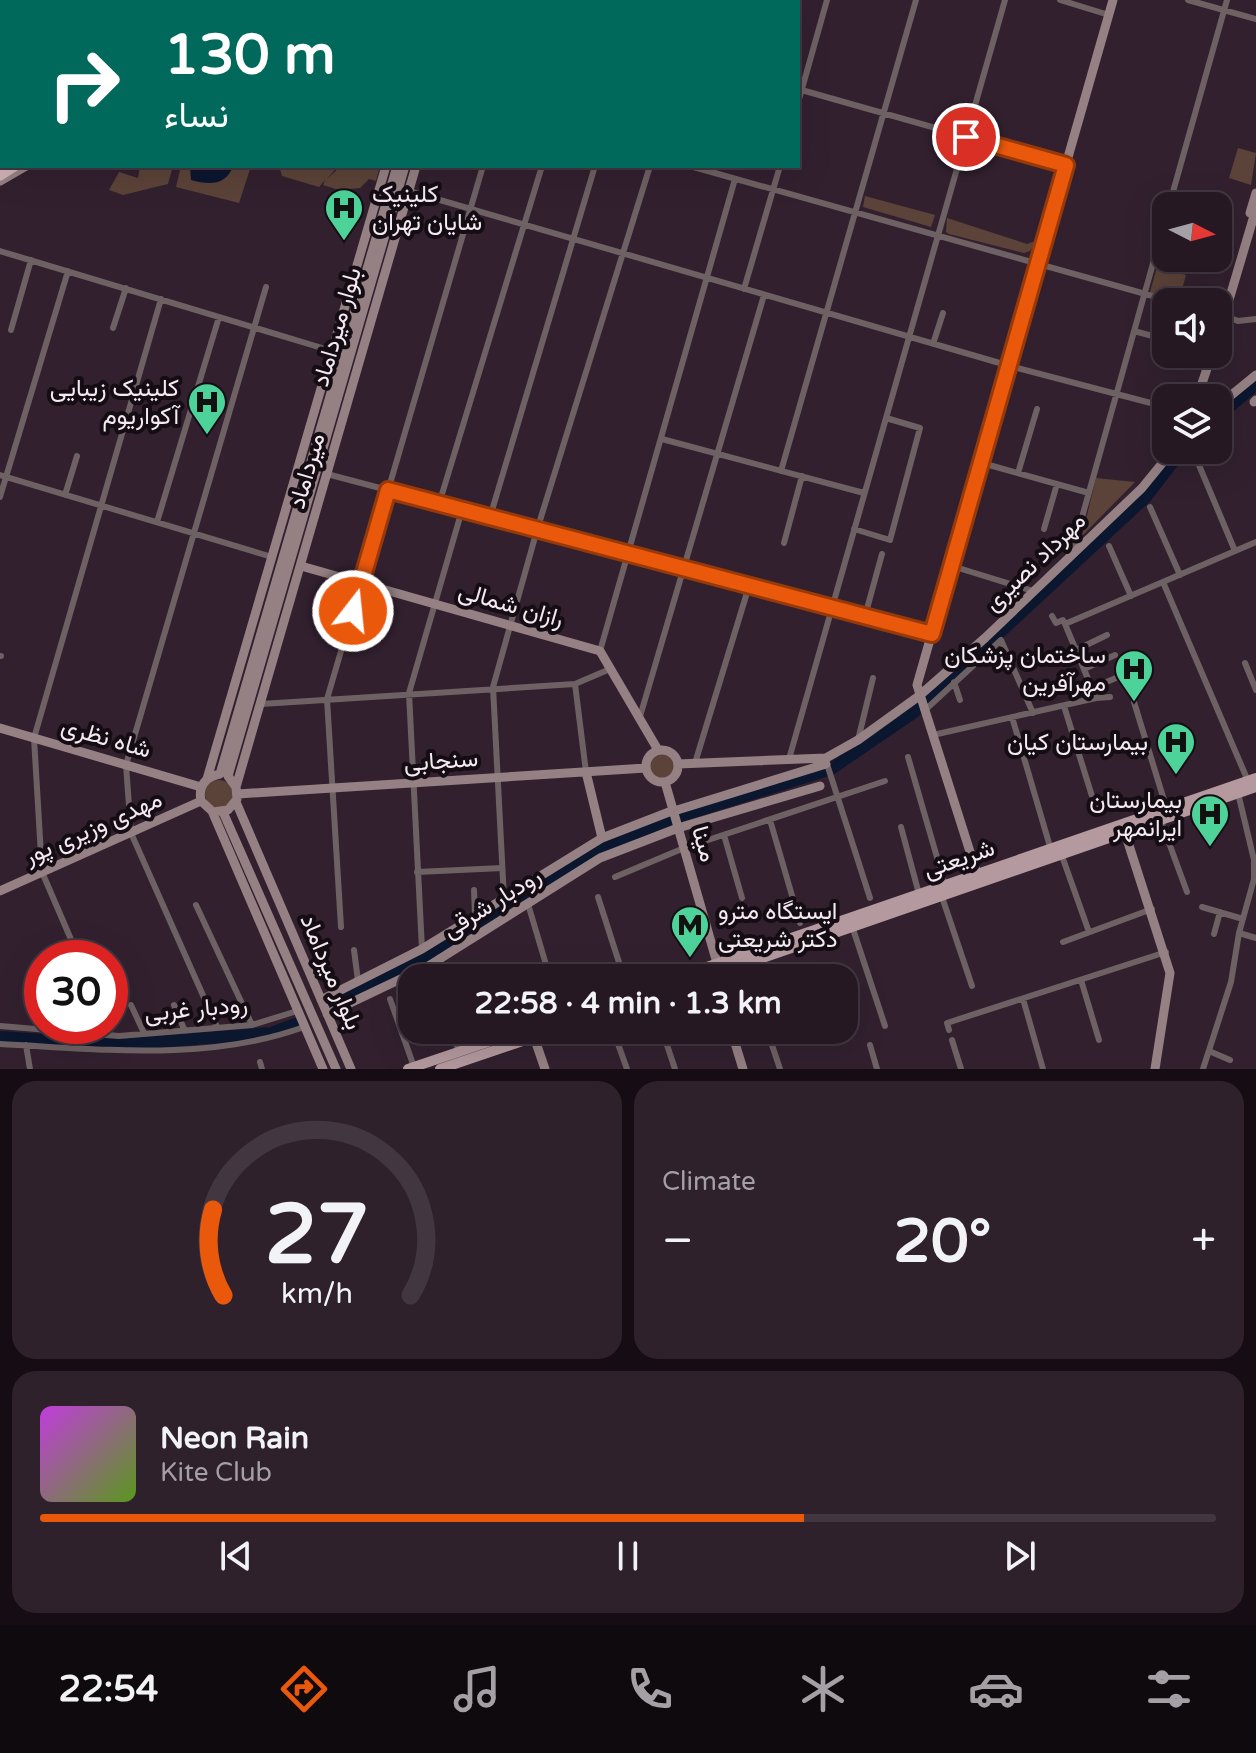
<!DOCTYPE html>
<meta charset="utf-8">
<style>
:root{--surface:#261823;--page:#2e212b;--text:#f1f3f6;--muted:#a4a0a6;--line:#423741;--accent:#ea580c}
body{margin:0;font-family:"Varela Round",Vazirmatn,sans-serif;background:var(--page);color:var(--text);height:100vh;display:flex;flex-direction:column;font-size:30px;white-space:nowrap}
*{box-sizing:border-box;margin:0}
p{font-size:26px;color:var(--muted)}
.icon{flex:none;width:44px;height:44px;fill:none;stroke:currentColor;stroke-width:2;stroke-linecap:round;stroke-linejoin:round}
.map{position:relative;height:1069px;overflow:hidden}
.side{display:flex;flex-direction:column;gap:12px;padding:12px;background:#150d13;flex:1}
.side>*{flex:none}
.guide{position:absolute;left:0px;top:0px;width:800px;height:168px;box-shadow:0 8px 32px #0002,0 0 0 2px var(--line);background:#00695c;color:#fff;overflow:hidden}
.needle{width:52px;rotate:96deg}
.buttons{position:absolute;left:1152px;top:192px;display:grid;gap:16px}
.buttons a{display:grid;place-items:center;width:80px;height:80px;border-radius:16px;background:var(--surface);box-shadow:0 8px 32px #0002,0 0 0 2px var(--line);font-size:40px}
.speed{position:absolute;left:24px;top:940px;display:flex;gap:16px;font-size:40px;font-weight:700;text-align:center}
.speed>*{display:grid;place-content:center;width:104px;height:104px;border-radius:50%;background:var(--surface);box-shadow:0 8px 32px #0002,0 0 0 2px var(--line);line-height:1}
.speed .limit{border:12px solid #d22;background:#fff;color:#111}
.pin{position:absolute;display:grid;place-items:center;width:68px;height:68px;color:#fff;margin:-34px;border:4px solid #fff;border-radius:50%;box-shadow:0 2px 8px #0007}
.me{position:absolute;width:88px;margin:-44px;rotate:16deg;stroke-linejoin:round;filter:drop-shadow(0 0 6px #0008)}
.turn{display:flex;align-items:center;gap:28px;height:168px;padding:0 32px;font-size:36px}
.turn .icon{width:104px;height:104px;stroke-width:2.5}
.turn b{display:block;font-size:56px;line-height:68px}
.big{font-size:60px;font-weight:700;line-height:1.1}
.side .card{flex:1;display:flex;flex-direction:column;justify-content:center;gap:12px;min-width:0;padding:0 28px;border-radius:24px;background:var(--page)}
.side .dial{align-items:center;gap:0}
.dial svg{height:208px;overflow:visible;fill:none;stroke:var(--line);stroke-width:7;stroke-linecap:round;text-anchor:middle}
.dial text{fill:var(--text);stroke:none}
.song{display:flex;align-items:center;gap:24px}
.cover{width:96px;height:96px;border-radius:12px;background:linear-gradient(135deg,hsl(290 70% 55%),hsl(90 70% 35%))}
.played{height:8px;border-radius:4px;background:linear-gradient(90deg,var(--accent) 65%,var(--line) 65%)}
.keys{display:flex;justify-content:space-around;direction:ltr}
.heat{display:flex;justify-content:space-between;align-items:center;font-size:44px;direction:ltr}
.side .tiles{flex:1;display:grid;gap:12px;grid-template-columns:1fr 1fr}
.card:last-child{grid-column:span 2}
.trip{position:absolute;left:398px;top:964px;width:460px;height:80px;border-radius:24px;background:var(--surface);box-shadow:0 8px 32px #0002,0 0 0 2px var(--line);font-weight:700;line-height:80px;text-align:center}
.tabs{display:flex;height:128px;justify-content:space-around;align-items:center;background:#0f0a0e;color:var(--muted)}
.tabs .icon{width:56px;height:56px}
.tabs .current{color:var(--accent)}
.tabs b{font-size:36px;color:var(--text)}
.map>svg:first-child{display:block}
.green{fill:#5c4339}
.water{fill:#0b162f}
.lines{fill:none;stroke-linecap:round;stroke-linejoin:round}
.river{stroke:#0b162f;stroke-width:12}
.street{stroke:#6e6163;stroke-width:6}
.secondary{stroke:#958184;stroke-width:9}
.primary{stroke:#b49a9e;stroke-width:10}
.highway{stroke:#d0b1b5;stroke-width:11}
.route-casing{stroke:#983908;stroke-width:20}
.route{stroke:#ea580c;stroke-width:14}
.labels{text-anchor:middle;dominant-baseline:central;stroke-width:8;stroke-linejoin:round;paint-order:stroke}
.poi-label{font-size:24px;fill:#f5e9f2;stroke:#150d14;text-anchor:end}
.street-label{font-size:24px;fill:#f5e9f2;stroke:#150d14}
</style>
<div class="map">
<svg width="1256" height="1069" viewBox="0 0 1256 1069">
<rect width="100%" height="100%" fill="#32202f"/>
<path class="green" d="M 1238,148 L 1256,153 L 1251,185 L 1229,178 Z
M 140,166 L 173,166 L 168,184 L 123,195 L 109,190 L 119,172 L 138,178 Z
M 181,166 L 251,166 L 239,203 L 176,187 Z
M 279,166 L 338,166 L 327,179 L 341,166 L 380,166 L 376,181 L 369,179 L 360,188 L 339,190 L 323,185 L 325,180 L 319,187 L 282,176 Z
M 865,196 L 935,215 L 931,227 L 863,207 Z
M 947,218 L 1027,244 L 1038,240 L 1030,251 L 1024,253 L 949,234 L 946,232 Z
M 1157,267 L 1186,275 L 1179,300 L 1150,292 Z
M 1096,478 L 1135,482 L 1082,536 Z
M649 766a13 13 0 1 1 26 0a13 13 0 1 1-26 0Z
M205 794a14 14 0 1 1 28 0a14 14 0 1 1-28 0Z"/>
<path class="water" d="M 190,166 L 233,166 C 226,186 209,185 191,180 Z"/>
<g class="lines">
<path class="river" d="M 1218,417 L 1256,384
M 332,1004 L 424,957 L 599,849 L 668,820 L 831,769 L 913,713 L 1146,497 L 1182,450
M 0,1037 L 117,1045 L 271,1033 L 295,1024"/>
<path class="street" d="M 487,0 L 493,2
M 1060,0 L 1109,15
M 1188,0 L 1256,19
M 250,2 L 250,0
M 350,2 L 351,0
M 559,2 L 560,0
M 647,2 L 647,0
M 737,2 L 737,0
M 798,89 L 1066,165
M 798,103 L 827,0
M 690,166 L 1174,302
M 409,191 L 1010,366 L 1166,407
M 1169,206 L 1227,0
M 0,251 L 332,351
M 744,289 L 780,166
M 1218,313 L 1238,321 L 1256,319
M 113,328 L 126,288
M 11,330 L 31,260
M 1134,331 L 1160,338
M 933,344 L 943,313
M 662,439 L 864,493
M 1196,458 L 1235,551
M 982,463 L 1089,493
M 781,471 L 916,0
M 1018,473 L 1037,409
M 327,474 L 932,634
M 0,475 L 272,557
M 65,495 L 77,456
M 0,497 L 68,271
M 439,504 L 542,166
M 1150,507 L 1180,575
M 490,517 L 595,166
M 157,522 L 219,317
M 854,529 L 890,540 L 920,428 L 886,418
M 1044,529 L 1057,484
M 784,543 L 802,476
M 1109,546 L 1131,596
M 1072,553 L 1166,217
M 952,566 L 1033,591
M 1163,582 L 1248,781
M 865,616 L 882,554
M 1052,616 L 1056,623 L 1063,620 L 1065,624
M 1065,624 L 1256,542
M 1076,650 L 1107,635
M 600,651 L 735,179
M 0,656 L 1,656
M 1245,663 L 1256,690
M 1084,669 L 1115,655
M 954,682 L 960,700
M 575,684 L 586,772
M 1092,688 L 1116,678
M 1096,698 L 1110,697
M 1134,702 L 1167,810
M 261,704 L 575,684 L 610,669
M 1064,706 L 1096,809
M 924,711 L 1001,640 L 1033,713
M 1012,717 L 1051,850
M 639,720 L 764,295
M 933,735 L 1096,698 L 1065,624
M 858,740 L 873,678
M 908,757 L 945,885
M 789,759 L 1005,0
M 826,761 L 870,898
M 695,763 L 749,586
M 770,820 L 800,923
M 1161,821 L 1187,892
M 901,827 L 919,894
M 724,835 L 742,898
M 1062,856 L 1089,932
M 417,872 L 502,868
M 615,877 L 684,848 L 885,781
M 474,890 L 475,916
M 598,897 L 624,978
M 942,897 L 972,986
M 504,899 L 493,687 L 537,530 L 650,166
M 528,904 L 550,978
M 196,905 L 252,1025
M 1202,907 L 1243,919
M 341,927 L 327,699 L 483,166
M 853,929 L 885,1026
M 1239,933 L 1256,938
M 1214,934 L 1220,912
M 1063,942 L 1152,909
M 422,949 L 409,693 L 462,510
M 354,950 L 358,981
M 79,958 L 42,872 L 34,738 L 161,299
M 430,965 L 434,978
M 746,965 L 750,978
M 1081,980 L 1099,1040
M 390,999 L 414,1067
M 1023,999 L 1043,1069
M 131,1005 L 144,1033
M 174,1005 L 184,1029
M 0,1026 L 119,1036 L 252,1025 L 297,1011
M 217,1027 L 131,833 L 126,765 L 266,287
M 452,1030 L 459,1052
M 613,1030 L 627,1069
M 662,1030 L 675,1069
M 767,1030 L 780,1069
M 949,1030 L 947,1023 L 1166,952
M 952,1040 L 961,1069
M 0,1044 C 101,1049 207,1062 304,1027
M 26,1045 L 30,1069
M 870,1045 L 877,1069
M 1209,1051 L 1230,1060
M 260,1062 L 262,1069
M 1203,1069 L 1231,982 L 1239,933 L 1254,879 L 1254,860 L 1238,793"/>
<path class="secondary" d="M 120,2 L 121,0
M 433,2 L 434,0
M 445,2 L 445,0
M 454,2 L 454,0
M 464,2 L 464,0
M 0,141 L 2,139
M 397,166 L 220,774 C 205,777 198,786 201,801 L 213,812 L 228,810 L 237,799 L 236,787 L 228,776 L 405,166
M 0,181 L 26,166
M 1250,213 L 1256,193
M 1218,337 L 1256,209
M 1197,398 L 1212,354
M 1254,402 L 1256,400
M 1218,406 L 1256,375
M 301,566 L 600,651 L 658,750
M 0,728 L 201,787
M646 766a16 16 0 1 1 32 0a16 16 0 1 1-32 0Z
M 678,764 L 826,758 L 858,740 L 919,696 L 985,638 L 1142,488 L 1173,450
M 586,772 L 602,838
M 207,779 L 386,166
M 665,782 L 717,963
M 236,787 L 416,166
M 238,794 L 646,768
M 236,802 L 351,1069
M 212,811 L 323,1069
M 674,811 L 826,764
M 223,812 L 336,1069
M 1125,833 L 1170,973 L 1155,1069
M 979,880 L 917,685 L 1113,0
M 0,891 L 201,801
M 321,1000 L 422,949 L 602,838 L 669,812
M 327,1014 L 430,965 L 600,858 L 678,828 L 820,786
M 731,1030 L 743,1069
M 534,1037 L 545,1069"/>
<path class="primary" d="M 675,978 L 1256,778
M 705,978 L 1256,787
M 408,1069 L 523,1030
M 440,1069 L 555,1030"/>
<path class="highway" d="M 136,2 L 137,0
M 152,2 L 153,0
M 0,160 L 2,158
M 0,175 L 14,166"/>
</g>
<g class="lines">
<defs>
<path id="route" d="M 353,611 L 388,490 L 932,634 L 1066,165 L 966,137"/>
</defs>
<use href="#route" class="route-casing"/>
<use href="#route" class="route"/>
</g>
<defs>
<symbol id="hospital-pin" viewBox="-11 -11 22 30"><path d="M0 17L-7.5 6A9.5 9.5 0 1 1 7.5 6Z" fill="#4dd39a" stroke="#150d14"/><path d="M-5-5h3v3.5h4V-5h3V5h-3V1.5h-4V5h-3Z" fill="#111"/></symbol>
<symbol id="metro-pin" viewBox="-11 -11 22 30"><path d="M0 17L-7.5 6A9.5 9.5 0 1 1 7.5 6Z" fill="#4dd39a" stroke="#150d14"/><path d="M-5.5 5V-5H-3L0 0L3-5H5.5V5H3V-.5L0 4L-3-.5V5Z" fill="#111"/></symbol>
</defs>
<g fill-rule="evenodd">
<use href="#hospital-pin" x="322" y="186" width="44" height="60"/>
<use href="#hospital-pin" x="185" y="380" width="44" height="60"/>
<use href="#hospital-pin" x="1112" y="647" width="44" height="60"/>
<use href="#hospital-pin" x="1154" y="720" width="44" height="60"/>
<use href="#hospital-pin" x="1188" y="792" width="44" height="60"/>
<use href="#metro-pin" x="668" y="903" width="44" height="60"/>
</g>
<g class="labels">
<g class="poi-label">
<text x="372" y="194" text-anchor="start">کلینیک<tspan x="372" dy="28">شایان تهران</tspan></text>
<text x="179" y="388">کلینیک زیبایی<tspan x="179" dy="28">آکواریوم</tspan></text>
<text x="1106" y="655">ساختمان پزشکان<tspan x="1106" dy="28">مهرآفرین</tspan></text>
<text x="1148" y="742">بیمارستان کیان</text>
<text x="1182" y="800">بیمارستان<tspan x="1182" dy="28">ایرانمهر</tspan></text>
<text x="718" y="911" text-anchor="start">ایستگاه مترو<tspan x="718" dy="28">دکتر شریعتی</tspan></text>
</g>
<g class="street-label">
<text transform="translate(337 327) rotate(-74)">بلوار میرداماد</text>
<text transform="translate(307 471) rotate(-74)">میرداماد</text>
<text transform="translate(1035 562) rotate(-44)">مهرداد نصیری</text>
<text transform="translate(511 605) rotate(16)">رازان شمالی</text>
<text transform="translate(106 738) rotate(16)">شاه نظری</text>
<text transform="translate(441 761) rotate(-4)">سنجابی</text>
<text transform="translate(93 828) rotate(-24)">مهدی وزیری پور</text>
<text transform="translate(704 844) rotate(74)">مینا</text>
<text transform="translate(959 859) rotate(-19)">شریعتی</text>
<text transform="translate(492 903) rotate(-32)">رودبار شرقی</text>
<text transform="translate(331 972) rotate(67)">بلوار میرداماد</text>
<text transform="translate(196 1009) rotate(-5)">رودبار غربی</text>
</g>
</g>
</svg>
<div class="buttons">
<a><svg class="needle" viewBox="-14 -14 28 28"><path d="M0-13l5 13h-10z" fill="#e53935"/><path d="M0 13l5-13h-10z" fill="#a4a0a6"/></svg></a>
<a><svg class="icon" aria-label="sound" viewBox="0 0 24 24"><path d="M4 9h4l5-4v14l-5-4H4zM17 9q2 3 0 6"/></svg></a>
<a><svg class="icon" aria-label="layers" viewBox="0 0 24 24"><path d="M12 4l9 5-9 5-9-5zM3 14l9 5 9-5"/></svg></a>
</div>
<div class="speed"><div class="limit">30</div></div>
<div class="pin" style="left:966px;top:137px;background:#d93025"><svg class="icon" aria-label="arrive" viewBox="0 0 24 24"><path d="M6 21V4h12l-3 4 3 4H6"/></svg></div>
<svg class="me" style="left:353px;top:611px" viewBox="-20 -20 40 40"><circle r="17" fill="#ea580c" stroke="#fff" stroke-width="3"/><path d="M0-11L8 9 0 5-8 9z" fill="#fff"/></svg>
<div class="trip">22:58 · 4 min · 1.3 km</div>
<div class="guide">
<div class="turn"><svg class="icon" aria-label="right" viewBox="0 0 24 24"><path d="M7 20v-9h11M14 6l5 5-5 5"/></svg><div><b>130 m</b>نساء</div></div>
</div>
</div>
<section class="side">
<div class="tiles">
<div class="card dial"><svg viewBox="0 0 100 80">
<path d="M14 69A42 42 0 1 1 86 69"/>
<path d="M14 69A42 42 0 0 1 10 36" stroke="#ea580c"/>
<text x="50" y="56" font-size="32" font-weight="700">27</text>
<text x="50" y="72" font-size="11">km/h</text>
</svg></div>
<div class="card"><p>Climate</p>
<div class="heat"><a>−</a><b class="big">20°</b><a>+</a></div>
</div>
<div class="card">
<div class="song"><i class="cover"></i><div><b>Neon Rain</b><p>Kite Club</p></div></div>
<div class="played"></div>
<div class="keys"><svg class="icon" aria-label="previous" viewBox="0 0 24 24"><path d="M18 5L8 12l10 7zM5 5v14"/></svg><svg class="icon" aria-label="pause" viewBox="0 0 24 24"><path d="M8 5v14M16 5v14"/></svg><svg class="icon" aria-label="next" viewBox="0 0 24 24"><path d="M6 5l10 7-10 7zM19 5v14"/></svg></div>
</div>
</div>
</section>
<nav class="tabs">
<b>22:54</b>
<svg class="icon current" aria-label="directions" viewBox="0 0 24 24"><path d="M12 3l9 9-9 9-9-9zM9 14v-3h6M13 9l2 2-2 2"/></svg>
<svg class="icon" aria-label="music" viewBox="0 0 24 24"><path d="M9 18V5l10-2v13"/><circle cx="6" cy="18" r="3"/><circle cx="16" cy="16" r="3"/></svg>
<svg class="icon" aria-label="phone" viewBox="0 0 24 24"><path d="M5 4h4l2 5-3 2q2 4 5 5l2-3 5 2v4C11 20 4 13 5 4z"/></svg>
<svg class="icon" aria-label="climate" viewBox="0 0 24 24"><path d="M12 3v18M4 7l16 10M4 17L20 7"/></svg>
<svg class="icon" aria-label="car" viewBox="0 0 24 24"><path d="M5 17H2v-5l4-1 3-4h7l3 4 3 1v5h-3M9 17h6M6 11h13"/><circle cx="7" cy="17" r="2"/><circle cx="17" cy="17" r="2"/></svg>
<svg class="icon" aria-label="filters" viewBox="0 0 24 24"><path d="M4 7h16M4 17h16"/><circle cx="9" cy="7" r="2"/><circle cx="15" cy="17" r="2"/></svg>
</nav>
